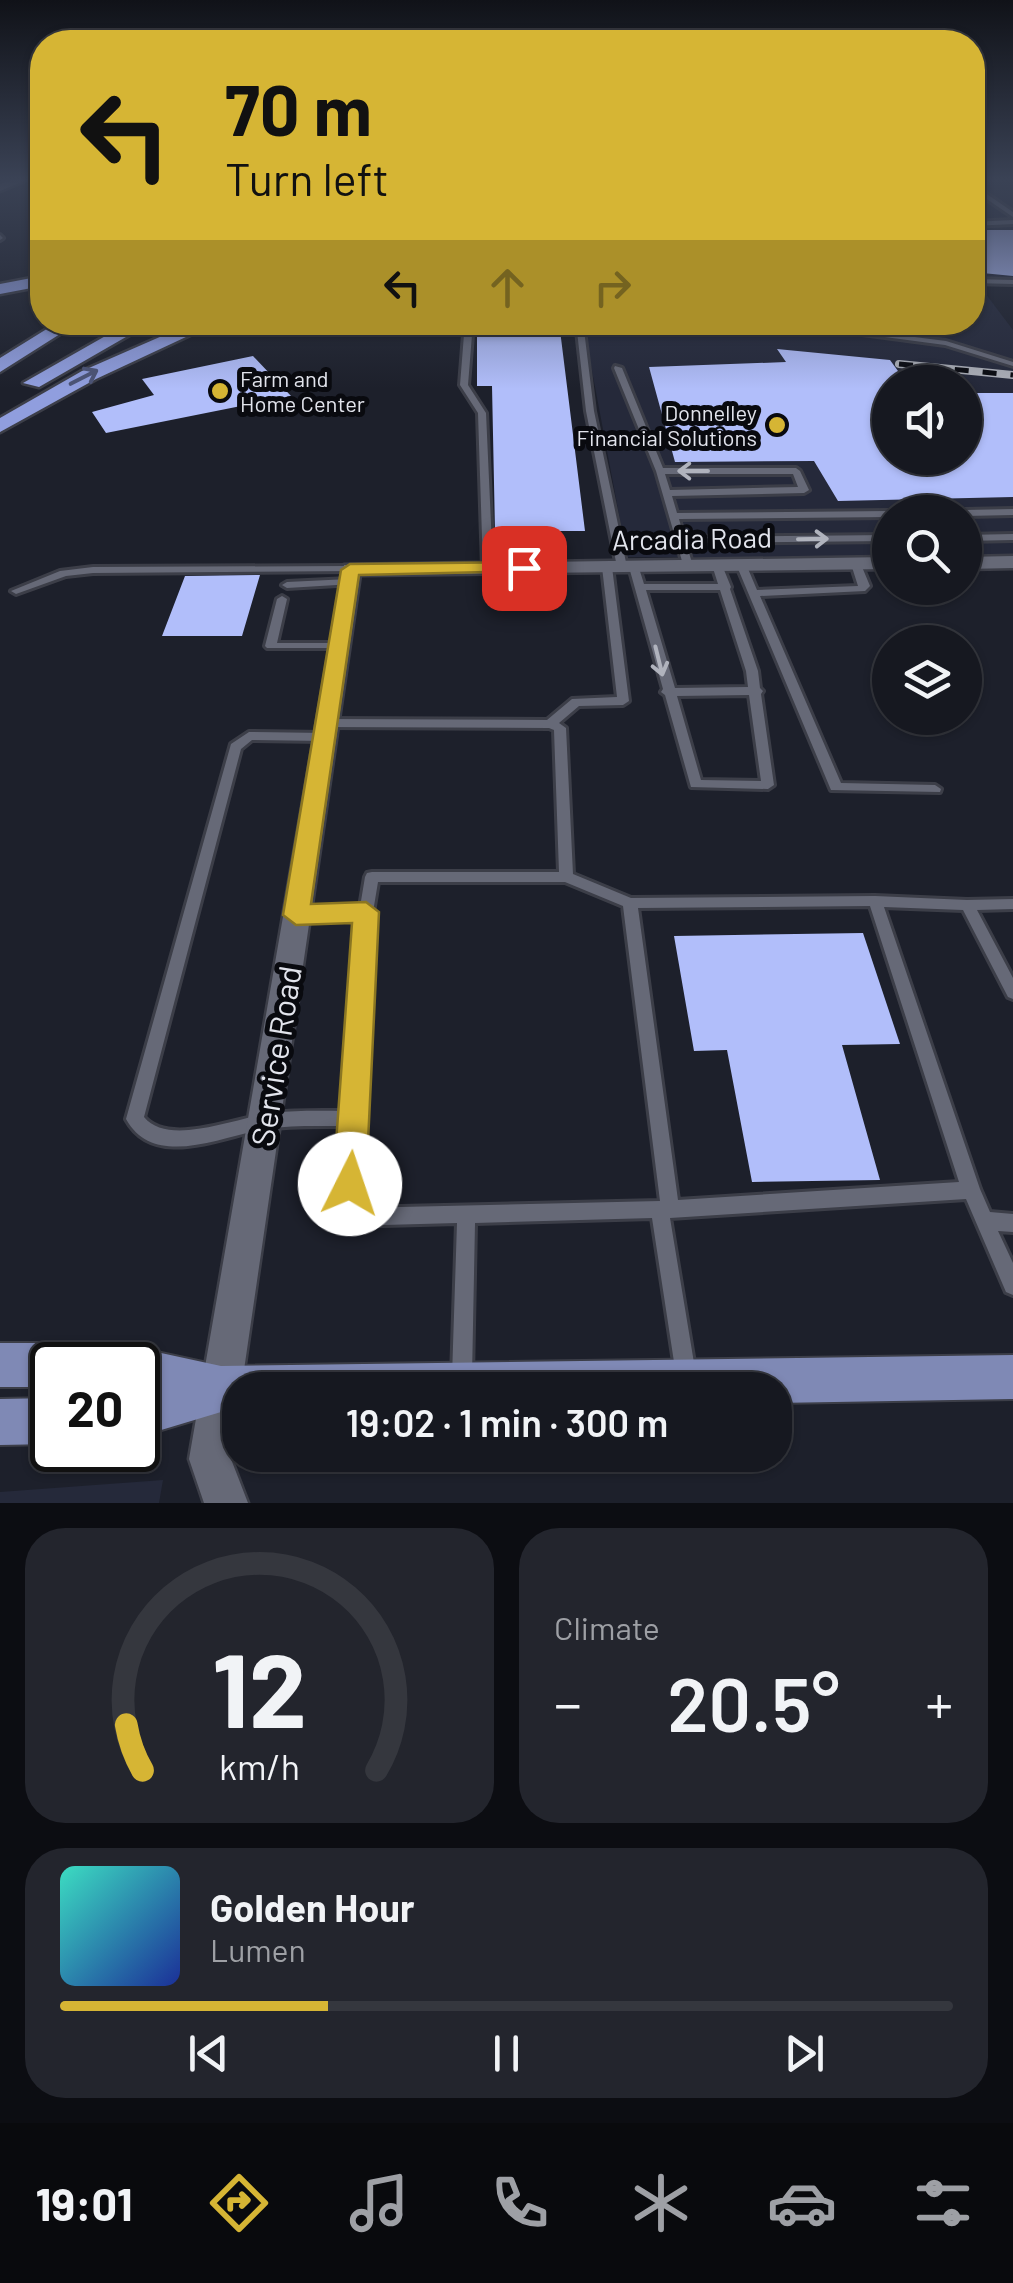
<!DOCTYPE html>
<meta charset="utf-8">
<style>
:root{--surface:#161820;--page:#23252d;--text:#f1f3f6;--muted:#9ea0a5;--line:#35373e;--accent:#d6b534}
body{margin:0;font-family:Barlow,sans-serif;background:var(--page);color:var(--text);height:100vh;display:flex;flex-direction:column;font-size:38px;white-space:nowrap}
*{box-sizing:border-box;margin:0}
p{font-size:32px;color:var(--muted)}
.icon{flex:none;width:55px;height:55px;fill:none;stroke:currentColor;stroke-width:2;stroke-linecap:round;stroke-linejoin:round}
.map{position:relative;height:1503px;overflow:hidden}
.details{display:flex;flex-direction:column;gap:25px;padding:25px;background:#0c0d12;flex:1}
.details>*{flex:none}
.hud{position:absolute;left:30px;top:30px;width:955px;height:305px;border-radius:40px;box-shadow:0 2px 8px #0004,0 0 0 2px var(--line);background:#d6b534;color:#111;overflow:hidden}
.fabs{position:absolute;left:872px;top:365px;display:grid;gap:20px}
.fabs a{display:grid;place-items:center;width:110px;height:110px;border-radius:50%;background:var(--surface);box-shadow:0 2px 8px #0004,0 0 0 2px var(--line);font-size:50px}
.speed{position:absolute;left:30px;top:1342px;display:flex;gap:20px;font-size:50px;font-weight:700;text-align:center}
.speed>*{display:grid;place-content:center;width:130px;height:130px;border-radius:50%;background:var(--surface);box-shadow:0 2px 8px #0004,0 0 0 2px var(--line);line-height:1}
.speed .limit{border:5px solid #111;border-radius:15px;background:#fff;color:#111}
.pin{position:absolute;display:grid;place-items:center;width:85px;height:85px;color:#fff;margin:-42px;border-radius:20px;box-shadow:0 5px 15px #0006}
.me{position:absolute;width:110px;margin:-55px;rotate:4deg;stroke-linejoin:round;filter:drop-shadow(0 0 8px #0008)}
.turn{display:flex;align-items:center;gap:35px;height:210px;padding:0 30px;font-size:45px}
.turn .icon{width:130px;height:130px;stroke-width:2.5}
.turn b{display:block;font-size:70px;line-height:85px}
.lanes{display:flex;align-items:center;height:95px;padding:0 30px;background:#0003;justify-content:center;gap:50px;direction:ltr}
.lanes .off{opacity:.35}
.big{font-size:75px;font-weight:600;line-height:1.1}
.details .card{flex:1;display:flex;flex-direction:column;justify-content:center;gap:15px;min-width:0;padding:0 35px;border-radius:40px;background:var(--page)}
.details .dial{align-items:center;gap:0}
.dial svg{height:260px;overflow:visible;fill:none;stroke:var(--line);stroke-width:7;stroke-linecap:round;text-anchor:middle}
.dial text{fill:var(--text);stroke:none}
.song{display:flex;align-items:center;gap:30px}
.cover{width:120px;height:120px;border-radius:15px;background:linear-gradient(135deg,hsl(170 70% 55%),hsl(230 70% 35%))}
.played{height:10px;border-radius:5px;background:linear-gradient(90deg,var(--accent) 30%,var(--line) 30%)}
.keys{display:flex;justify-content:space-around;direction:ltr}
.heat{display:flex;justify-content:space-between;align-items:center;font-size:55px;direction:ltr}
.details .tiles{flex:1;display:grid;gap:25px;grid-template-columns:1fr 1fr}
.card:last-child{grid-column:span 2}
.trip{position:absolute;left:222px;top:1372px;width:570px;height:100px;border-radius:40px;background:var(--surface);box-shadow:0 2px 8px #0004,0 0 0 2px var(--line);font-weight:600;line-height:100px;text-align:center}
.tabs{display:flex;height:160px;justify-content:space-around;align-items:center;background:#090a0d;color:var(--muted)}
.tabs .icon{width:70px;height:70px}
.tabs .on{color:var(--accent)}
.tabs b{font-size:45px;color:var(--text)}
.map>svg:first-child{display:block}
.built{fill:#25293a;fill-rule:evenodd}
.building{fill:#b1befa}
.lines{fill:none;stroke-linecap:round;stroke-linejoin:round}
.service-casing{stroke:#3c3e48;stroke-width:6}
.minor-casing{stroke:#3c3e48;stroke-width:5}
.primary-casing{stroke:#3c3e48;stroke-width:4}
.motorway-casing{stroke:#3c3e48;stroke-width:5}
.service{fill:#666977;fill-rule:evenodd}
.minor{fill:#666977;fill-rule:evenodd}
.primary{fill:#7f89b5;fill-rule:evenodd}
.motorway{fill:#909ede;fill-rule:evenodd}
.rail-casing{stroke:#adb0b8;stroke-width:8}
.rail{stroke:#090a0f;stroke-width:5;stroke-dasharray:14;stroke-linecap:butt}
.oneway{stroke:#4c5476}
.oneway2{stroke:#b0b3bd}
.route{fill:#d6b534;stroke:#8b7622;stroke-width:2.5}
.poi-dot{fill:#d6b534;stroke:#090a0f;stroke-width:4}
.labels{text-anchor:middle;dominant-baseline:central;stroke-width:10;stroke-linejoin:round;paint-order:stroke}
.far-poi-label{font-size:22px;fill:#e2e4ec;stroke:#090a0f;text-anchor:start}
.street-label{font-size:28px;fill:#e2e4ec;stroke:#090a0f}
.near-street-label{font-size:32px;fill:#e2e4ec;stroke:#090a0f}
</style>
<div class="map">
<svg width="1013" height="1503" viewBox="0 0 1013 1503">
<rect width="100%" height="100%" fill="#1d202b"/>
<path class="built" d="M 973,179 L 1013,179 L 1013,286 L 973,285 Z
M 982,289 L 1013,330 L 1013,558 L 965,558 L 965,512 L 890,512 L 890,558 L 627,557 L 583,323 L 972,322 L 973,290 ZM 890,382 L 965,382 L 965,458 L 890,458 Z
M 163,1480 L 159,1503 L 0,1503 L 0,1492 Z"/>
<path class="building" d="M 972,230 L 1013,230 L 1013,276 L 972,272 Z
M 477,322 L 560,330 L 585,531 L 495,531 L 492,386 L 477,386 Z
M 777,349 L 890,360 L 906,382 L 890,382 L 890,458 L 965,458 L 965,393 L 1013,393 L 1013,497 L 838,501 L 814,461 L 675,462 L 649,367 L 786,362 Z
M 253,356 L 291,396 L 106,433 L 92,412 L 154,395 L 142,379 Z
M 260,575 L 242,636 L 162,636 L 185,576 Z
M 863,933 L 900,1044 L 842,1045 L 880,1180 L 752,1182 L 727,1050 L 694,1051 L 674,936 Z"/>
<g class="lines">
<defs>
<path id="service" d="M 972,184 L 1013,212 L 1013,217 L 972,189 Z
M 1013,220 L 1013,224 L 972,226 L 972,222 Z
M 0,235 L 3,238 L 0,240 Z
M 972,279 L 1013,280 L 1013,284 L 972,283 Z
M 465,322 L 473,322 L 468,385 L 486,413 L 493,568 L 488,571 L 483,568 L 478,413 L 460,385 Z
M 552,322 L 564,322 L 584,330 L 594,411 L 627,567 L 626,569 L 622,570 L 617,567 L 586,411 L 577,331 Z
M 772,322 L 797,322 L 946,341 L 1013,362 L 1013,366 L 945,345 Z
M 615,366 L 622,368 L 663,468 L 796,468 L 800,471 L 809,490 L 804,493 L 672,496 L 677,513 L 890,511 L 894,512 L 890,512 L 890,517 L 679,519 L 684,537 L 890,535 L 890,541 L 686,543 L 693,566 L 692,568 L 684,568 L 656,471 L 614,368 ZM 665,474 L 793,474 L 798,487 L 670,490 Z
M 1013,509 L 1013,515 L 965,516 L 965,512 L 961,512 L 965,510 Z
M 1013,534 L 1013,540 L 965,541 L 965,535 Z
M 741,561 L 746,564 L 757,590 L 858,586 L 851,564 L 856,561 L 860,562 L 870,586 L 865,591 L 760,596 L 841,783 L 935,785 L 941,789 L 940,792 L 831,790 L 736,564 Z
M 717,562 L 722,565 L 731,587 L 730,589 L 758,671 L 760,688 L 763,691 L 761,694 L 774,785 L 768,789 L 691,787 L 665,695 L 661,692 L 663,689 L 629,567 L 634,564 L 638,565 L 644,584 L 718,584 L 712,565 ZM 646,590 L 720,590 L 746,671 L 748,687 L 675,688 ZM 749,695 L 761,781 L 701,780 L 677,696 Z
M 607,564 L 612,567 L 629,701 L 623,705 L 579,706 L 559,723 L 566,728 L 573,874 L 631,898 L 875,896 L 967,900 L 1013,899 L 1013,909 L 977,910 L 1013,978 L 1013,999 L 1008,997 L 963,910 L 884,907 L 980,1189 L 990,1212 L 1013,1214 L 1013,1232 L 998,1231 L 1013,1263 L 1013,1295 L 1006,1292 L 966,1199 L 670,1218 L 696,1375 L 693,1382 L 686,1385 L 679,1382 L 676,1375 L 652,1218 L 475,1223 L 472,1377 L 469,1384 L 462,1387 L 455,1384 L 452,1377 L 457,1223 L 347,1226 L 341,1223 L 338,1217 L 345,1126 C 318,1126 291,1125 265,1129 C 222,1136 154,1170 126,1119 L 231,744 L 249,732 L 324,733 L 330,737 L 324,741 L 252,740 L 241,749 L 144,1117 C 169,1148 240,1116 274,1113 C 298,1110 322,1111 346,1111 L 358,918 L 296,921 L 291,919 L 289,915 L 291,911 L 360,907 L 365,877 L 367,873 L 372,872 L 559,872 L 554,730 L 549,728 L 326,727 L 320,723 L 326,719 L 547,720 L 572,699 L 617,697 L 602,567 ZM 378,882 L 565,882 L 623,906 L 660,1201 L 357,1208 L 373,912 ZM 870,906 L 959,1182 L 678,1200 L 638,908 Z
M 351,566 L 355,567 L 355,571 L 93,573 L 66,576 L 16,594 L 11,591 L 60,571 L 93,567 Z
M 349,579 L 354,582 L 353,584 L 287,588 L 282,585 L 287,582 Z
M 282,596 L 287,599 L 277,643 L 338,643 L 342,644 L 344,646 L 342,648 L 267,648 L 265,646 L 277,599 Z"/>
<path id="minor" d="M 15,179 L 29,179 L 0,191 L 0,184 Z
M 1013,556 L 1013,568 L 965,569 L 965,557 Z
M 890,557 L 890,569 L 360,575 L 231,1459 L 248,1503 L 204,1503 L 189,1459 L 344,565 Z"/>
<path id="primary" d="M 0,1343 L 109,1343 L 126,1353 L 138,1348 L 221,1366 L 1013,1355 L 1013,1399 L 775,1403 L 775,1390 L 240,1390 L 240,1411 L 221,1412 L 138,1437 L 138,1365 L 52,1365 L 52,1387 L 0,1387 Z
M 52,1398 L 52,1444 L 0,1445 L 0,1399 Z"/>
<path id="motorway" d="M 42,276 L 42,286 L 0,294 L 0,284 Z
M 58,322 L 79,322 L 0,372 L 0,358 Z
M 130,322 L 152,322 L 39,387 L 23,383 Z
M 194,322 L 218,322 L 96,379 L 0,432 L 0,418 L 82,371 Z"/>
</defs>
<use href="#service" class="service-casing"/>
<use href="#minor" class="minor-casing"/>
<use href="#primary" class="primary-casing"/>
<use href="#motorway" class="motorway-casing"/>
<use href="#service" class="service"/>
<use href="#minor" class="minor"/>
<use href="#primary" class="primary"/>
<use href="#motorway" class="motorway"/>
<defs>
<path id="rail" d="M 899,364 L 1013,375"/>
</defs>
<use href="#rail" class="rail-casing"/>
<use href="#rail" class="rail"/>
</g>
<defs><path id="oneway-shaft" d="M-6 0H5M1.5-3L5.5 0L1.5 3" fill="none" stroke-width="1.6" stroke-linecap="round" stroke-linejoin="round" transform="scale(2.5)"/></defs>
<use class="oneway" href="#oneway-shaft" transform="translate(84 377) rotate(-27)"/>
<g class="oneway2">
<use href="#oneway-shaft" transform="translate(693 471) rotate(-180)"/>
<use href="#oneway-shaft" transform="translate(813 539) rotate(-1)"/>
<use href="#oneway-shaft" transform="translate(659 661) rotate(76)"/>
</g>
<linearGradient id="sky" x2="0" y2="1"><stop stop-color="#101218"/><stop offset="0.46" stop-color="#3a4255"/><stop offset="1" stop-color="#3a4255" stop-opacity="0"/></linearGradient>
<rect width="1013" height="389" fill="url(#sky)"/>
<path class="route" d="M 524,562 L 531,564 L 531,571 L 359,575 L 311,904 L 366,902 L 379,912 L 366,1184 L 361,1195 L 350,1199 L 338,1195 L 333,1184 L 352,923 L 296,925 L 283,915 L 341,570 L 350,564 Z"/>
<g class="poi-dot">
<circle cx="220" cy="391" r="10"/>
<circle cx="777" cy="425" r="10"/>
</g>
<g class="labels">
<g class="far-poi-label">
<text x="240" y="378">Farm and<tspan x="240" dy="25">Home Center</tspan></text>
<text x="757" y="412" text-anchor="end">Donnelley<tspan x="757" dy="25">Financial Solutions</tspan></text>
</g>
<g class="street-label">
<text transform="translate(692 538) rotate(-1)">Arcadia Road</text>
</g>
<g class="near-street-label">
<text transform="translate(275 1056) rotate(-81)">Service Road</text>
</g>
</g>
</svg>
<div class="fabs">
<a><svg class="icon" aria-label="sound" viewBox="0 0 24 24"><path d="M4 9h4l5-4v14l-5-4H4zM17 9q2 3 0 6"/></svg></a>
<a><svg class="icon" aria-label="search" viewBox="0 0 24 24"><circle cx="10" cy="10" r="6"/><path d="M15 15l6 6"/></svg></a>
<a><svg class="icon" aria-label="layers" viewBox="0 0 24 24"><path d="M12 4l9 5-9 5-9-5zM3 14l9 5 9-5"/></svg></a>
</div>
<div class="speed"><div class="limit">20</div></div>
<div class="pin" style="left:524px;top:568px;background:#d93025"><svg class="icon" aria-label="arrive" viewBox="0 0 24 24"><path d="M6 21V4h12l-3 4 3 4H6"/></svg></div>
<svg class="me" style="left:350px;top:1184px" viewBox="-20 -20 40 40"><circle r="19" fill="#fff"/><path d="M0-13L10 11 0 6-10 11z" fill="#d6b534"/></svg>
<div class="trip">19:02 · 1 min · 300 m</div>
<div class="hud">
<div class="turn"><svg class="icon" aria-label="left" viewBox="0 0 24 24"><path d="M17 20v-9H6M10 6l-5 5 5 5"/></svg><div><b>70 m</b>Turn left</div></div>
<div class="lanes"><svg class="icon" aria-label="left" viewBox="0 0 24 24"><path d="M17 20v-9H6M10 6l-5 5 5 5"/></svg><svg class="icon off" aria-label="ahead" viewBox="0 0 24 24"><path d="M12 20V5M6 11l6-6 6 6"/></svg><svg class="icon off" aria-label="right" viewBox="0 0 24 24"><path d="M7 20v-9h11M14 6l5 5-5 5"/></svg></div>
</div>
</div>
<section class="details">
<div class="tiles">
<div class="card dial"><svg viewBox="0 0 100 80">
<path d="M14 69A42 42 0 1 1 86 69"/>
<path d="M14 69A42 42 0 0 1 9 55" stroke="#d6b534"/>
<text x="50" y="56" font-size="32" font-weight="700">12</text>
<text x="50" y="72" font-size="11">km/h</text>
</svg></div>
<div class="card"><p>Climate</p>
<div class="heat"><a>−</a><b class="big">20.5°</b><a>+</a></div>
</div>
<div class="card">
<div class="song"><i class="cover"></i><div><b>Golden Hour</b><p>Lumen</p></div></div>
<div class="played"></div>
<div class="keys"><svg class="icon" aria-label="previous" viewBox="0 0 24 24"><path d="M18 5L8 12l10 7zM5 5v14"/></svg><svg class="icon" aria-label="pause" viewBox="0 0 24 24"><path d="M8 5v14M16 5v14"/></svg><svg class="icon" aria-label="next" viewBox="0 0 24 24"><path d="M6 5l10 7-10 7zM19 5v14"/></svg></div>
</div>
</div>
</section>
<nav class="tabs">
<b>19:01</b>
<svg class="icon on" aria-label="directions" viewBox="0 0 24 24"><path d="M12 3l9 9-9 9-9-9zM9 14v-3h6M13 9l2 2-2 2"/></svg>
<svg class="icon" aria-label="music" viewBox="0 0 24 24"><path d="M9 18V5l10-2v13"/><circle cx="6" cy="18" r="3"/><circle cx="16" cy="16" r="3"/></svg>
<svg class="icon" aria-label="phone" viewBox="0 0 24 24"><path d="M5 4h4l2 5-3 2q2 4 5 5l2-3 5 2v4C11 20 4 13 5 4z"/></svg>
<svg class="icon" aria-label="climate" viewBox="0 0 24 24"><path d="M12 3v18M4 7l16 10M4 17L20 7"/></svg>
<svg class="icon" aria-label="car" viewBox="0 0 24 24"><path d="M5 17H2v-5l4-1 3-4h7l3 4 3 1v5h-3M9 17h6M6 11h13"/><circle cx="7" cy="17" r="2"/><circle cx="17" cy="17" r="2"/></svg>
<svg class="icon" aria-label="filters" viewBox="0 0 24 24"><path d="M4 7h16M4 17h16"/><circle cx="9" cy="7" r="2"/><circle cx="15" cy="17" r="2"/></svg>
</nav>
